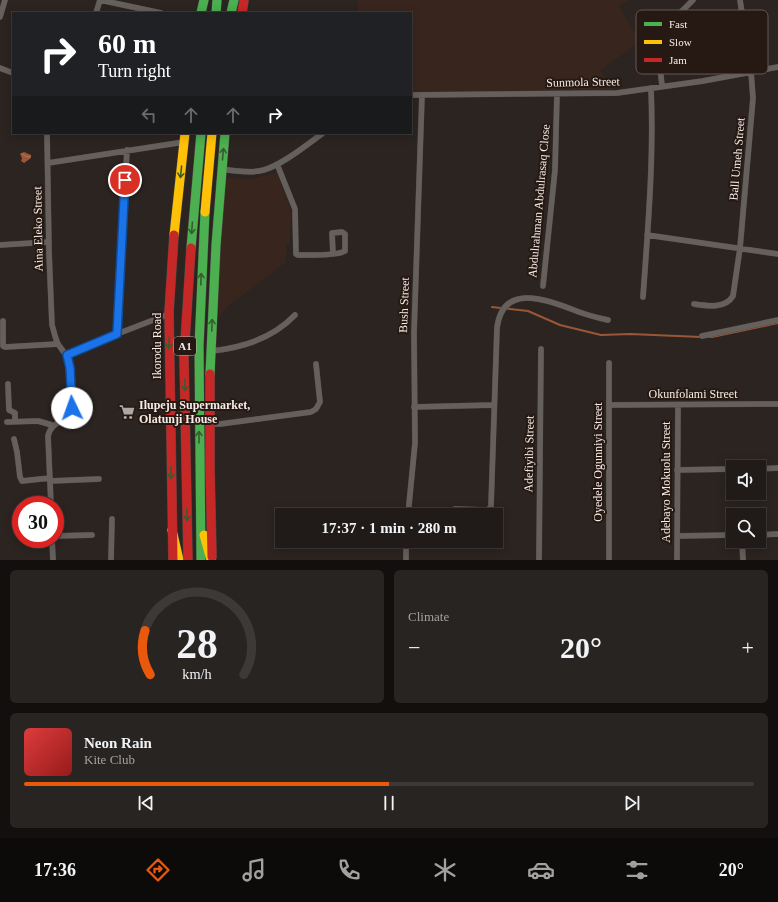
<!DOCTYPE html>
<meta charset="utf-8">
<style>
:root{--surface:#201b19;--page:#282422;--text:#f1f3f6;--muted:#a2a1a2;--line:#3d3938;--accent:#ea580c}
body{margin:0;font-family:Georgia,serif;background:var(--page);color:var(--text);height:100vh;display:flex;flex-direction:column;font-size:15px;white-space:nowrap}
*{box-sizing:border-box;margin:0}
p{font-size:13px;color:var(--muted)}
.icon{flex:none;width:22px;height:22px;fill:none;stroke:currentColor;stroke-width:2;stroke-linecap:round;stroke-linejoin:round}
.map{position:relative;height:560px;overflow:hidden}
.drawer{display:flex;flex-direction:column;gap:10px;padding:10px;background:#120f0e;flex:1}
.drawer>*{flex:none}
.hud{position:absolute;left:12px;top:12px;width:400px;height:122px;border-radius:0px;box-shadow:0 2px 10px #0003,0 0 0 1px var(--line);background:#202124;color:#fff;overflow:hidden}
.tools{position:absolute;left:726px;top:460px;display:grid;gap:8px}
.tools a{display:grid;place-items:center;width:40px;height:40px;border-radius:0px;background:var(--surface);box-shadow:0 2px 10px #0003,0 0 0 1px var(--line);font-size:20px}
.speed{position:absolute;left:12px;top:496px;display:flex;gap:8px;font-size:20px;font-weight:700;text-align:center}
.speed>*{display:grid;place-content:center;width:52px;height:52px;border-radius:50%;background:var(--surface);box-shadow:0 2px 10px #0003,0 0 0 1px var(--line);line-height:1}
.speed .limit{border:6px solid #d22;background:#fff;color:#111}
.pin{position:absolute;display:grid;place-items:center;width:34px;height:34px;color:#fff;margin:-17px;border:2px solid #fff;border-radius:50%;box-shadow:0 1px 4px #0007}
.me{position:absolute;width:44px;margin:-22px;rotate:357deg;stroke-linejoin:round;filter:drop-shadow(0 0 3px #0008)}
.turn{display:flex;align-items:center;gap:14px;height:84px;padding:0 20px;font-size:18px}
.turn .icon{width:52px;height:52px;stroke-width:2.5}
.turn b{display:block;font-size:28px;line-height:34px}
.lanes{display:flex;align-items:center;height:38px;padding:0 20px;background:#0003;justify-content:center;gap:20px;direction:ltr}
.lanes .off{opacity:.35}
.big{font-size:30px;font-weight:700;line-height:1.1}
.drawer .tile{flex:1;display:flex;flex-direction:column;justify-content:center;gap:6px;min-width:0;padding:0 14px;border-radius:6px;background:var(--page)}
.drawer .dial{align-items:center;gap:0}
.dial svg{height:104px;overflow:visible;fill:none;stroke:var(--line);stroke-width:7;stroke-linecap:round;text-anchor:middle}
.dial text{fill:var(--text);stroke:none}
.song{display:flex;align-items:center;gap:12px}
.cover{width:48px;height:48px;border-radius:6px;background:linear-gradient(135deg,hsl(0 70% 55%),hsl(0 70% 35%))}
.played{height:4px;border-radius:2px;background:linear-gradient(90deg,var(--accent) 50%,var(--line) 50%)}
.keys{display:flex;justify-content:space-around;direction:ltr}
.heat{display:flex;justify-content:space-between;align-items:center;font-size:22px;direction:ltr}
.drawer .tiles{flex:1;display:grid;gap:10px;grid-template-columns:1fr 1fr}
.tile:last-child{grid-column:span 2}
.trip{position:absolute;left:275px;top:508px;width:228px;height:40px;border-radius:0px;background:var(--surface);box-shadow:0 2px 10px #0003,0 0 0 1px var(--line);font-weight:700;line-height:40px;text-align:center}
.tabs{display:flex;height:64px;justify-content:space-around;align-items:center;background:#0d0b0a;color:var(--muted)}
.tabs .icon{width:28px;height:28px}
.tabs .active{color:var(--accent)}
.tabs b{font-size:18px;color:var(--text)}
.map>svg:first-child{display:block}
.built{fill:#38261e}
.water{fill:url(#water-waves)}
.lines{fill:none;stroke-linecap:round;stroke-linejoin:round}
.stream{stroke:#9a5736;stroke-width:2}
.street-casing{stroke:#48423f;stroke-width:6}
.fast-casing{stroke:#48423f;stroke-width:10}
.slow-casing{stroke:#48423f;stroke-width:10}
.jam-casing{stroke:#48423f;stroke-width:10}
.street{stroke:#66605d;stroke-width:5.5}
.fast{stroke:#4caf50;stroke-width:9}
.slow{stroke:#ffc107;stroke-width:9}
.jam{stroke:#c62828;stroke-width:9}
.oneway{stroke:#375c2e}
.route-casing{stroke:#114b97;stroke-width:10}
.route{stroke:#1a73e8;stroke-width:7}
.labels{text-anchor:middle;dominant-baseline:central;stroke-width:4;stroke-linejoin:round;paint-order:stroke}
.shield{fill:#261913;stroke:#b8ada7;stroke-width:1}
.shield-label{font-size:11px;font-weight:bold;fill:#f6ece7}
.street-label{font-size:12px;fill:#f6ece7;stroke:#261913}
.poi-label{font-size:12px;font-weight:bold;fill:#f6ece7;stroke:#261913;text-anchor:start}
.key{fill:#261913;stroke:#645853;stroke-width:1}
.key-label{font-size:11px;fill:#f6ece7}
</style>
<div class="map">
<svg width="778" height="560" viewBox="0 0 778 560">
<defs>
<pattern id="water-waves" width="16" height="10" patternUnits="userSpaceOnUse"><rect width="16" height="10" fill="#9a5736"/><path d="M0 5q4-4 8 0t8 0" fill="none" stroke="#ae775d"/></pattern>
</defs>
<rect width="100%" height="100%" fill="#2b2421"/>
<path class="built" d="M 357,0 L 630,0 L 619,6 L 640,42 L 600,70 L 612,90 L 411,93 L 411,13 L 358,13 Z
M 277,172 L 291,211 L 290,244 L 286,245 L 286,262 L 229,305 L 218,318 L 220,256 L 226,178 L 252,179 Z"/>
<path class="water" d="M 24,152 L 31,155 L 31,158 L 24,163 L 21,161 L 22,158 L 20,154 Z"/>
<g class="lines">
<path class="stream" d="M 492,307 L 528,311 L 560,325 L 601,335 L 630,334 L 701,337
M 707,337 L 712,337 L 778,323"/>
<defs>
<path id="street" d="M 100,0 L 161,13
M 96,13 L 100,0
M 0,17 L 5,0
M 0,68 L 13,73
M 662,86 L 657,38 L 662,31 L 693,0
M 411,95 L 617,93 L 703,81 L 778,67
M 47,133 L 49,252 L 52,325 C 54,331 55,338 58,344 C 62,350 66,354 69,361 L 72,408 C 70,424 52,418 48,436 L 51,505
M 48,163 L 184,142
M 277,164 L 295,209 L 296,254 L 298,255 C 309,255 337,256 345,251 L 345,234 L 342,232 L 332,233 L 333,254
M 222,169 C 234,171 247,173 259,171 C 277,169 308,144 323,133
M 647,235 L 778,254
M 0,245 L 49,242
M 543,286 L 555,170 L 557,94
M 643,297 C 648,227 654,158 651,88
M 694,304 C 708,306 725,309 733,296 L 740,248 L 753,98 L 751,72 L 740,0
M 3,321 L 3,346 L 5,347 L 58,344
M 117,334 L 127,150
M 702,336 L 778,320
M 211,351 C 242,348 273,338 295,315
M 67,355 L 117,334 L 169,314
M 8,384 L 9,410 L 15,413 L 15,421
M 609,405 L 778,404
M 414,407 L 493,405
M 7,422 L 38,421 L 52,425
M 209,424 L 220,424 L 311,412 L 316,409 L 320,402 L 316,364
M 14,439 L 17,452 L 20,477 L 22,481 L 50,478
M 759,469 L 778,468
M 677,470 L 733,469
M 50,481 L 99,479
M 455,509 L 486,510 L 489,509 L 491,506 L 497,328 C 503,279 552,302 582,313 C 590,316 599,318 608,320
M 408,515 L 415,443 L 414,333 L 422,95
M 759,535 L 778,534
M 55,536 L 92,535
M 677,536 L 733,535
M 52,539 L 53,560
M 742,541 L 743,560
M 111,560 L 112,519
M 406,560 L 406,541
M 539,560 L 541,349
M 609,560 L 609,363
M 677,560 L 678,405"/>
<path id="fast" d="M 201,13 L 204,0
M 216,13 L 217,0
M 231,13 L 234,0
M 191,248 L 201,133
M 210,374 L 216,245 L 225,133
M 201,560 L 199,346 L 205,212"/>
<path id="slow" d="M 205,212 L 212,133
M 174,235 L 185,133
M 172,530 L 179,560
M 204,535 L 211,560"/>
<path id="jam" d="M 242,13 L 244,0
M 210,374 L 210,469 L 212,557
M 173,560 L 169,312 L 174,235
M 188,560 L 184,357 L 191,248"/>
</defs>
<use href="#street" class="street-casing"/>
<use href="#fast" class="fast-casing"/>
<use href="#slow" class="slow-casing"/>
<use href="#jam" class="jam-casing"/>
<use href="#street" class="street"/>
<use href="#fast" class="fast"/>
<use href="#slow" class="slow"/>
<use href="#jam" class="jam"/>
</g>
<defs><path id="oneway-shaft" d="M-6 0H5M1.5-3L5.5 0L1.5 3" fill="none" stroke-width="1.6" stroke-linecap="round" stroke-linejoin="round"/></defs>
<g class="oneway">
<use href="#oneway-shaft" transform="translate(223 154) rotate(-85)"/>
<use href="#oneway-shaft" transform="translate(181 172) rotate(96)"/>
<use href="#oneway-shaft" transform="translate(192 228) rotate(94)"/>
<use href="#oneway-shaft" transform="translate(201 279) rotate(-88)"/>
<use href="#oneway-shaft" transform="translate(212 325) rotate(-88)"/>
<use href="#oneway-shaft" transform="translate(169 343) rotate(91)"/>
<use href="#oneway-shaft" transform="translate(185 385) rotate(89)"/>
<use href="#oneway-shaft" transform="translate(199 437) rotate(-90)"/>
<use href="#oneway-shaft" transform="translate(171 473) rotate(89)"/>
<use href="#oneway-shaft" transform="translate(187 515) rotate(89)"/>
</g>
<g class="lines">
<defs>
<path id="route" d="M 72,408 L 70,368 L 67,355 L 117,334 L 125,180"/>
</defs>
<use href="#route" class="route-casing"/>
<use href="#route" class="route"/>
</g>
<defs>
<symbol id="supermarket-bare" viewBox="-9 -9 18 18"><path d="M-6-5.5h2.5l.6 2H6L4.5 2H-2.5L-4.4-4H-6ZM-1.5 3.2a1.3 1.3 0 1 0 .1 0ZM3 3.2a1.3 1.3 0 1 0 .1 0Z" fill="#afa6a2" stroke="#261913" stroke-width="2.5" paint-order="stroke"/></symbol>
</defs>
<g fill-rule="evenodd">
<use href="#supermarket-bare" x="116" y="401" width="22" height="22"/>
</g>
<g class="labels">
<rect class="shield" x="174" y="337" width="22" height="18" rx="3"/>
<g class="shield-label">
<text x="185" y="346">A1</text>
</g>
<g class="street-label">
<text transform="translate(583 82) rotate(-1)">Sunmola Street</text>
<text transform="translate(737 159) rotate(-85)">Ball Umeh Street</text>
<text transform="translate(539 201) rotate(-85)">Abdulrahman Abdulrasaq Close</text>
<text transform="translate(38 229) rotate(-91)">Aina Eleko Street</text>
<text transform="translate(404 305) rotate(-88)">Bush Street</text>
<text transform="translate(157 346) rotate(-90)">Ikorodu Road</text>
<text x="693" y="394">Okunfolami Street</text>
<text transform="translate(529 454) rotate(-89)">Adefiyibi Street</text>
<text transform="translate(598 462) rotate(-90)">Oyedele Ogunniyi Street</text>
<text transform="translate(666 482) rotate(-90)">Adebayo Mokuolu Street</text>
</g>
<g class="poi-label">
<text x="139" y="405">Ilupeju Supermarket,<tspan x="139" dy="14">Olatunji House</tspan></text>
</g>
</g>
<rect x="636" y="10" width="132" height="64" rx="6" class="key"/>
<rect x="644" y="22" width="18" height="4" fill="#4caf50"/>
<rect x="644" y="40" width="18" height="4" fill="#ffc107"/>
<rect x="644" y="58" width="18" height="4" fill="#c62828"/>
<g class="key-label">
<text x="669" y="28">Fast</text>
<text x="669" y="46">Slow</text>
<text x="669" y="64">Jam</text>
</g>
</svg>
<div class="tools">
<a><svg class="icon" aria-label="sound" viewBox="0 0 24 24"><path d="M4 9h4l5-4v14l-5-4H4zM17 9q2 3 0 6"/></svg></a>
<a><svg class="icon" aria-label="search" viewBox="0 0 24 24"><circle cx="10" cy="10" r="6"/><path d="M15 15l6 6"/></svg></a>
</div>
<div class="speed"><div class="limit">30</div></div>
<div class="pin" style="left:125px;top:180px;background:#d93025"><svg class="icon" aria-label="arrive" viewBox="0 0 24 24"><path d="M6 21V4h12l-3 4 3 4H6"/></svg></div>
<svg class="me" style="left:72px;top:408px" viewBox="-20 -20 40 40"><circle r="19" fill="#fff"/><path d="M0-13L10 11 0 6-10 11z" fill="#1a73e8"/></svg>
<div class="trip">17:37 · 1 min · 280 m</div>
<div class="hud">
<div class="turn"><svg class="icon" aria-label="right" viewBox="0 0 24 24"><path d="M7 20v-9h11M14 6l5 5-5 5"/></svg><div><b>60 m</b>Turn right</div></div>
<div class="lanes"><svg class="icon off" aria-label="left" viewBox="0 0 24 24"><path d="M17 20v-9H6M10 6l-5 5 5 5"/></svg><svg class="icon off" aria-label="ahead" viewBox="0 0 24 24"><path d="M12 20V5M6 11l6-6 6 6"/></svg><svg class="icon off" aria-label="ahead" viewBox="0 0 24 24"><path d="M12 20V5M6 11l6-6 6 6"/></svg><svg class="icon" aria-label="right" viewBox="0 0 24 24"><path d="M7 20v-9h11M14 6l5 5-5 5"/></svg></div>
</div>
</div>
<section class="drawer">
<div class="tiles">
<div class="tile dial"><svg viewBox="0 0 100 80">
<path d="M14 69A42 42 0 1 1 86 69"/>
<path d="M14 69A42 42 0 0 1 10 35" stroke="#ea580c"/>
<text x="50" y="56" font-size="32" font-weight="700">28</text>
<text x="50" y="72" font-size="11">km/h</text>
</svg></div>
<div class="tile"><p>Climate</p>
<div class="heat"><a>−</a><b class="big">20°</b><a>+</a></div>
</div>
<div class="tile">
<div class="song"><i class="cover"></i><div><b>Neon Rain</b><p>Kite Club</p></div></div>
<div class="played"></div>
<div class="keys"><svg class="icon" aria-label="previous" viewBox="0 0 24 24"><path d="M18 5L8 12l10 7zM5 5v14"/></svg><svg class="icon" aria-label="pause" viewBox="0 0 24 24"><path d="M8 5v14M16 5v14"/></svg><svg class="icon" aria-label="next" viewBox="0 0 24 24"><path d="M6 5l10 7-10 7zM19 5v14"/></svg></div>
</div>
</div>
</section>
<nav class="tabs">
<b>17:36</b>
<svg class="icon active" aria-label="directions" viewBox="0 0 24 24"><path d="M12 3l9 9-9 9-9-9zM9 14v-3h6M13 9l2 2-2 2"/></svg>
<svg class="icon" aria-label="music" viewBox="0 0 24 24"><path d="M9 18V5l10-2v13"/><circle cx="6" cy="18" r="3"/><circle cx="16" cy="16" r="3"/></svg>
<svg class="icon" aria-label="phone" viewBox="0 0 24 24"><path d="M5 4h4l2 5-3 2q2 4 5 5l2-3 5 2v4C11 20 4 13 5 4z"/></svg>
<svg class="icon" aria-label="climate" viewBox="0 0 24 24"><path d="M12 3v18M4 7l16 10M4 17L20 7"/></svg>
<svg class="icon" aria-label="car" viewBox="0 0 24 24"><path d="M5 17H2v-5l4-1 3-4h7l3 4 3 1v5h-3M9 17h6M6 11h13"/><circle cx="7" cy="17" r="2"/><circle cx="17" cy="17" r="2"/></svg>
<svg class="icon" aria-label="filters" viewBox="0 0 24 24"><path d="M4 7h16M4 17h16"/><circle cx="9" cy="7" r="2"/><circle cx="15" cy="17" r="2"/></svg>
<b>20°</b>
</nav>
